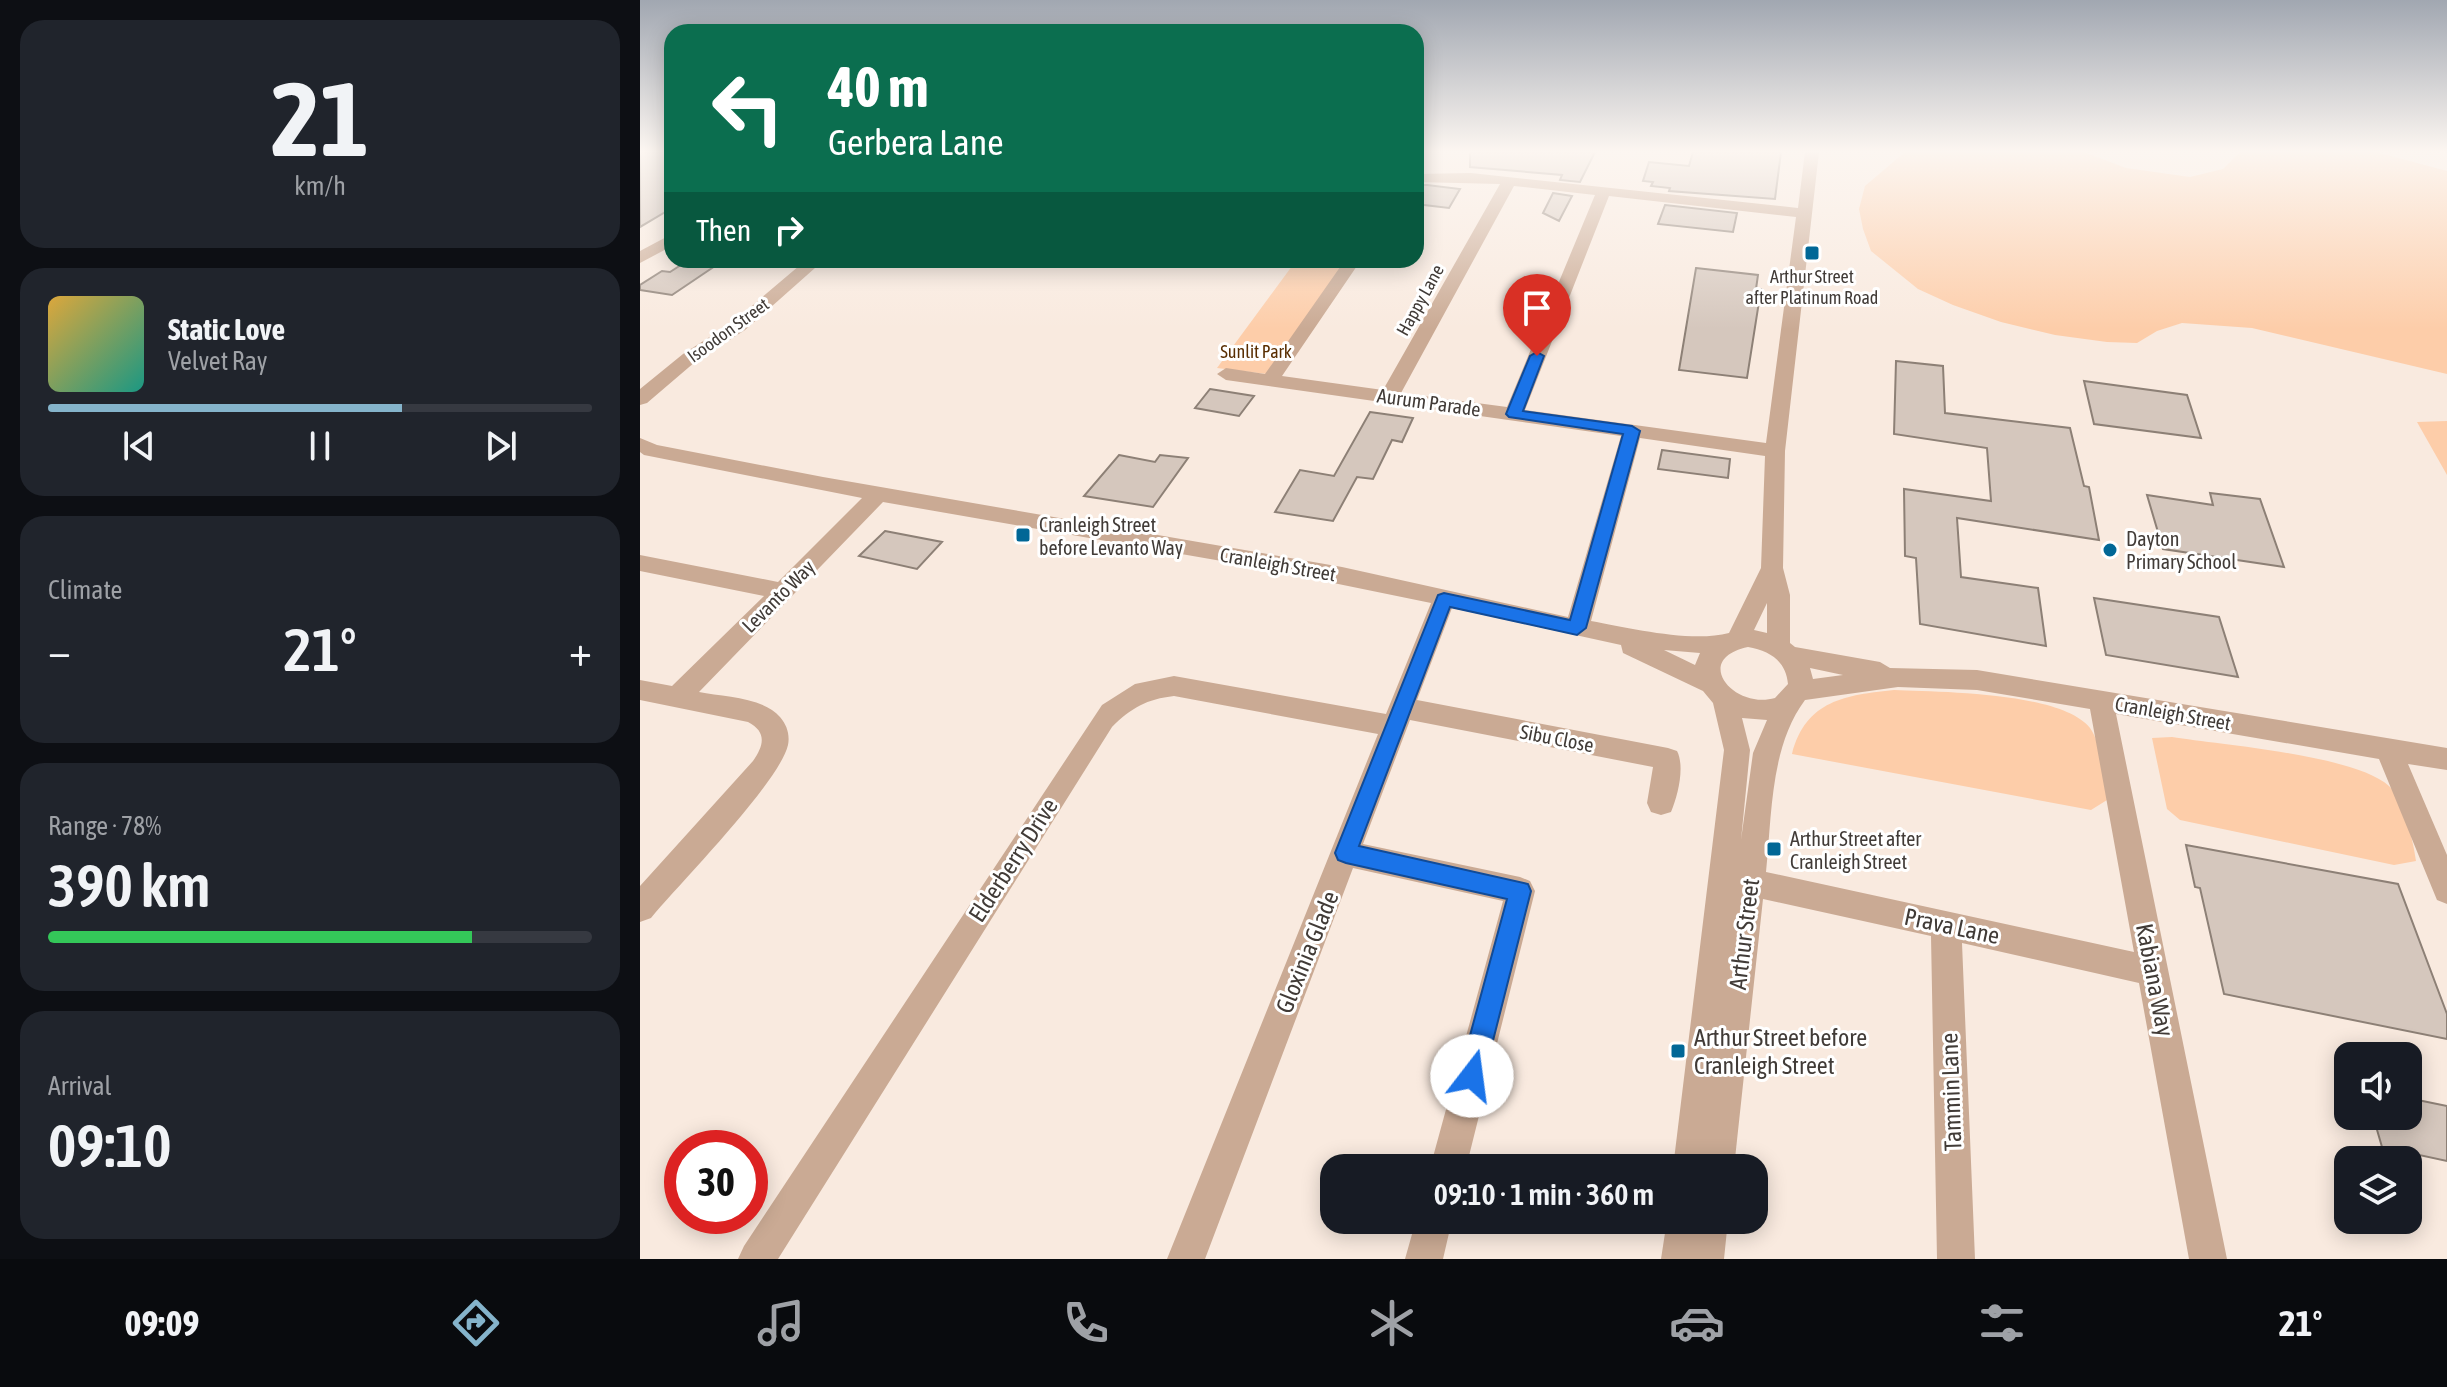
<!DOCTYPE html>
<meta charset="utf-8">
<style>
:root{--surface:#171b24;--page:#20242c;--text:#f1f3f6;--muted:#9ea1a6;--line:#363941;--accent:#85b4cb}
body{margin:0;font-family:"Asap Condensed",sans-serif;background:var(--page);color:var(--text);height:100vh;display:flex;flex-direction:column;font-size:30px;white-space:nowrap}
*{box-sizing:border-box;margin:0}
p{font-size:26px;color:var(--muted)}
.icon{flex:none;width:44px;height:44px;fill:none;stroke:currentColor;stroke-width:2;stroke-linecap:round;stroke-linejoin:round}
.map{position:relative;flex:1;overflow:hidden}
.details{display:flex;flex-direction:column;gap:20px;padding:20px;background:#0d0f14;width:640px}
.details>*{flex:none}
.hud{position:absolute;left:24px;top:24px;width:760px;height:244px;border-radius:24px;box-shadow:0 4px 20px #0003;background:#0b6e4f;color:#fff;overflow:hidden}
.controls{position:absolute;left:1694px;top:1042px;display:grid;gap:16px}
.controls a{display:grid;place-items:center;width:88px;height:88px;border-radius:16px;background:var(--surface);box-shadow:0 4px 20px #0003;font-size:40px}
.speed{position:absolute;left:24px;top:1130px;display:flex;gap:16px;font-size:40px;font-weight:700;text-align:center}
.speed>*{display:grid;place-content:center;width:104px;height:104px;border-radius:50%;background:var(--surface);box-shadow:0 4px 20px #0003;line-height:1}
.speed .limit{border:12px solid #d22;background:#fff;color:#111}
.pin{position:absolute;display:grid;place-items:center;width:68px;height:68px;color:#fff;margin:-82px -34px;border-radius:50% 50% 50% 0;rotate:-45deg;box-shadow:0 0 8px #0007}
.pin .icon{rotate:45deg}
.me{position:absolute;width:88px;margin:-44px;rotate:15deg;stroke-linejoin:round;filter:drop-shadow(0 0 6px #0008)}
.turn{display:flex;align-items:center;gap:28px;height:168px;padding:0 32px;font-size:36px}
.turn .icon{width:104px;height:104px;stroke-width:2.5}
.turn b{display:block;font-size:56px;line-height:68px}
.then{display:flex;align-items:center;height:76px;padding:0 32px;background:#0003;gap:16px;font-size:30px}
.big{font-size:60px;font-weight:600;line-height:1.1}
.details .widget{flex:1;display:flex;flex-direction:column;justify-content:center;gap:12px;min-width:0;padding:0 28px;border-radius:24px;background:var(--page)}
.details .dial{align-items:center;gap:0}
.dial b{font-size:104px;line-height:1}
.song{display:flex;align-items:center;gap:24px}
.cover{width:96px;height:96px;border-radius:12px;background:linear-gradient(135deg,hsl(40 70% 55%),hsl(170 70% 35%))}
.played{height:8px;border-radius:4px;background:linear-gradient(90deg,var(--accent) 65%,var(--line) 65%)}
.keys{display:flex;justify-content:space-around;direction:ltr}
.heat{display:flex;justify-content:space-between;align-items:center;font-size:44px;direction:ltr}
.charge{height:12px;border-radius:6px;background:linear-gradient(90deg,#34c759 78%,var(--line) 0)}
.trip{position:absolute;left:680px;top:1154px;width:448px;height:80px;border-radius:24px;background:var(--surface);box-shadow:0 4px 20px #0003;font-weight:600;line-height:80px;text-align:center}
.menu{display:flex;height:128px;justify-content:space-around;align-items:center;background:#090b0e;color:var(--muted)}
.menu .icon{width:56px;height:56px}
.menu .on{color:var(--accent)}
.menu b{font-size:36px;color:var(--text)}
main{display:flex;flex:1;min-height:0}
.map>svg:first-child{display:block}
.green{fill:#fdcda9}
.building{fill:#d5c7bd;stroke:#8d8076;stroke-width:2}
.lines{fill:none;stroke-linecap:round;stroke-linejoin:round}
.minor{fill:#caaa94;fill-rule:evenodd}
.route{fill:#1a73e8;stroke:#114b97;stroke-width:2}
.poi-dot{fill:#016796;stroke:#fff;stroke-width:3}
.labels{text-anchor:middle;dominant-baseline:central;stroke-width:6;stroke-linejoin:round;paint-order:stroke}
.far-poi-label{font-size:18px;fill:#413b37;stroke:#fff}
.far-street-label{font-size:18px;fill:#413b37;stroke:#fff}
.far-park-label{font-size:18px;fill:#592e02;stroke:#fff}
.street-label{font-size:20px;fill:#413b37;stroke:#fff}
.poi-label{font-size:20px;fill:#413b37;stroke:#fff;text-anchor:start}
.near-street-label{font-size:24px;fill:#413b37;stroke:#fff}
.near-poi-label{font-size:24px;fill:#413b37;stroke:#fff;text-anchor:start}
</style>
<main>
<section class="details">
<div class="widget dial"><b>21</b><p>km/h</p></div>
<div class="widget">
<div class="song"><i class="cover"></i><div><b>Static Love</b><p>Velvet Ray</p></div></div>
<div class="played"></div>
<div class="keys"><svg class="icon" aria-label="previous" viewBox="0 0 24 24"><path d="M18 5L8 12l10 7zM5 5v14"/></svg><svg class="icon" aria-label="pause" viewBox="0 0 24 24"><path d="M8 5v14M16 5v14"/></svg><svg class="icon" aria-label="next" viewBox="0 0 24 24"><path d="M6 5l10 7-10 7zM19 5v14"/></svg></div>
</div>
<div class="widget"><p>Climate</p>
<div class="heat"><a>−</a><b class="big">21°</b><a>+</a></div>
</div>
<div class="widget"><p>Range · 78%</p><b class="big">390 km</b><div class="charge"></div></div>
<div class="widget"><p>Arrival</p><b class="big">09:10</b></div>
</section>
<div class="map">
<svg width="1807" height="1259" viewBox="0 0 1807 1259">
<rect width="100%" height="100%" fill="#f9eadf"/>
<path class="green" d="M 1265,152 L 1444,152 L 1486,168 L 1550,177 L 1583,169 L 1600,152 L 1736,152 L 1807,171 L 1807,374 L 1612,328 L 1542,323 L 1517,331 L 1497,343 L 1467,342 L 1415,335 L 1361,322 L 1313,305 L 1278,289 L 1231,251 L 1223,229 L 1219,209 L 1225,186 Z
M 639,260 L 707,260 L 627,374 L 577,368 L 655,262 Z
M 1807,421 L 1807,475 L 1777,422 Z
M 1254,690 C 1300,692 1421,692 1450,728 C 1463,746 1463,778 1467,800 L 1451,810 L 1152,754 C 1166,700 1206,695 1254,690 Z
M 1532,737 C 1582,745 1715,755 1749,786 C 1763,799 1774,843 1776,861 L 1754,865 L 1540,820 L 1527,809 L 1512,738 Z"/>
<path class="building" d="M 0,152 L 32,152 L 32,208 L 0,227 Z
M 830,152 L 955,152 L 940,182 L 920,180 L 922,175 L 830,167 Z
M 1053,152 L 1141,152 L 1135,199 L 1029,191 L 1030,188 L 1011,186 L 1013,182 L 1003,181 L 1009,162 L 1049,166 Z
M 783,185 L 787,185 L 820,189 L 809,208 L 776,204 L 776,196 Z
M 913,193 L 932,196 L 919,221 L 903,213 Z
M 1025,205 L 1097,213 L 1093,232 L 1018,224 Z
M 44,263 L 75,266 L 32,295 L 0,290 L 0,285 L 22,271 L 30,272 Z
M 1056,268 L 1118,275 L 1116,289 L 1121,289 L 1107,378 L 1039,370 Z
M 1256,361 L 1303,366 L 1305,413 L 1430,428 L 1444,486 L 1449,487 L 1459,540 L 1317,518 L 1321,577 L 1398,588 L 1406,646 L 1280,624 L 1276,558 L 1265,556 L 1264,489 L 1351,501 L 1347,448 L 1254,434 Z
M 1444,381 L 1547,395 L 1561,438 L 1454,424 Z
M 570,389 L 614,396 L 599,416 L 555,408 Z
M 730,412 L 773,418 L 762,442 L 752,440 L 733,479 L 717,477 L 693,521 L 635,512 L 660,470 L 694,476 Z
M 1022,450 L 1090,459 L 1088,478 L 1018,469 Z
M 479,455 L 515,462 L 520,455 L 548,458 L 513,507 L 444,496 Z
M 1570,493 L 1620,499 L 1644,567 L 1523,549 L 1507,495 L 1573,505 Z
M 245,531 L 302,542 L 277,569 L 219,556 Z
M 1454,598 L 1579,617 L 1598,677 L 1466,655 Z
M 1546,845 L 1758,884 L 1807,1014 L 1807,1039 L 1584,994 L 1560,888 L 1555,887 Z
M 1768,1098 L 1807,1106 L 1807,1161 L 1742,1147 L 1733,1116 L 1768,1116 Z"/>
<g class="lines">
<path class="minor" d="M 1165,152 L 1179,152 L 1145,451 L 1143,568 L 1150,595 L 1150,643 L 1155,647 L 1240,662 L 1250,668 L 1337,670 L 1807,748 L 1807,770 L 1768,764 L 1807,855 L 1807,904 L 1797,900 L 1739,759 L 1476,714 L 1587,1259 L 1549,1259 L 1499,983 L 1322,943 L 1335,1259 L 1297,1259 L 1291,936 L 1123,899 L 1094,1168 L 1033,1168 L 1084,750 L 1073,703 L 1063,691 L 983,653 L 981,645 L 812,608 L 777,700 L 1028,748 L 1037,751 C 1045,766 1038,796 1031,812 L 1021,815 L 1011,812 L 1007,803 L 1013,767 L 770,720 L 723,844 L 880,877 L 890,881 L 895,891 L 826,1168 L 790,1168 L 863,901 L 713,868 L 565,1259 L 527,1259 L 738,734 L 534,696 C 507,699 491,708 472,727 L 138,1259 L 98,1259 L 104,1246 L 462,705 L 495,684 L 534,676 L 746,714 L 791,603 L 616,567 L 243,502 L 59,692 C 83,697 123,697 140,717 C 147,725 150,735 148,745 C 139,783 40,883 11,918 L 0,922 L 0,886 L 113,761 C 124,745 127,732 108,722 L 0,700 L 0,680 L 32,686 L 124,596 L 0,571 L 0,555 L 138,582 L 222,498 L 4,455 L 0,452 L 0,438 L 17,445 L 183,477 L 702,567 L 928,617 L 981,436 L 586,380 L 577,374 L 586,368 L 625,374 L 705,260 L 721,260 L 642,376 L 743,390 L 860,184 L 776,182 L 776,174 L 831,173 L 1158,208 ZM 874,186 L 955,195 L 867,407 L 761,393 ZM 969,196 L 1156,217 L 1126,443 L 885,410 ZM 1000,438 L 1125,456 L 1121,568 L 1089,633 C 1051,643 990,628 951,621 ZM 1127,603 L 1127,633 L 1114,630 ZM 1108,647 C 1130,651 1146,661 1148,684 L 1135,698 C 1094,710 1051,659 1108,647 ZM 1024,650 L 1060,653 L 1055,665 ZM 1170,668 L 1203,675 L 1173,679 ZM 1258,687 L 1337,690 L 1450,709 L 1494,952 L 1126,872 C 1132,815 1130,747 1165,700 ZM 1102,718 L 1127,720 L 1113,753 L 1101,840 L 1110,750 Z
M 32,234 L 32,246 L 0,263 L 0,251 Z
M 166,260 L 184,260 L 105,330 L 55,362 L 7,403 L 0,405 L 0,389 L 43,354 L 93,322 Z
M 776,1220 L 812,1220 L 803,1259 L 765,1259 Z
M 1027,1220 L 1088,1220 L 1084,1259 L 1021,1259 Z"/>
</g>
<linearGradient id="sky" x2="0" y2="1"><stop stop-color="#a1a7b1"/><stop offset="0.46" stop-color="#fcf6f1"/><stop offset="1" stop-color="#fcf6f1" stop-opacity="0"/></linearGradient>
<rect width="1807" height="329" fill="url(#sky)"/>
<path class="route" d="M 897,352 L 904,356 L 883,411 L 992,426 L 1000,431 L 946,628 L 937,635 L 810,607 L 719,846 L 888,884 L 891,891 L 844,1076 L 841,1085 L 832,1088 L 823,1085 L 819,1076 L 867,899 L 706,863 L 698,860 L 695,853 L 798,595 L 804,593 L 930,620 L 983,434 L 869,417 L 866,414 L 890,356 Z"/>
<g class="poi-dot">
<rect x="1164" y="245" width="16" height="16" rx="4"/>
<rect x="375" y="527" width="16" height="16" rx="4"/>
<circle cx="1470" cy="550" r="8"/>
<rect x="1126" y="841" width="16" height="16" rx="4"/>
<rect x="1030" y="1043" width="16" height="16" rx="4"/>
</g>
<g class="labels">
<g class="far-poi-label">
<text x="1172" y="276">Arthur Street<tspan x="1172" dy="21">after Platinum Road</tspan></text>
</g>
<g class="far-street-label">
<text transform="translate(780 300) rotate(-61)">Happy Lane</text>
<text transform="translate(88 330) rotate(-36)">Isoodon Street</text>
</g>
<g class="far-park-label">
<text x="616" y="351">Sunlit Park</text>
</g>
<g class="street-label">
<text transform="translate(789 402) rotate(8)">Aurum Parade</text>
<text transform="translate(638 564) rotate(10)">Cranleigh Street</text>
<text transform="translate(138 596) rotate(-45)">Levanto Way</text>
<text transform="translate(1533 713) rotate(10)">Cranleigh Street</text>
<text transform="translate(917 738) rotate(11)">Sibu Close</text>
</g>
<g class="poi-label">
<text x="399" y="524">Cranleigh Street<tspan x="399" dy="23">before Levanto Way</tspan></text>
<text x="1486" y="538">Dayton<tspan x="1486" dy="23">Primary School</tspan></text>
<text x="1150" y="838">Arthur Street after<tspan x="1150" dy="23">Cranleigh Street</tspan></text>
</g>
<g class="near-street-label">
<text transform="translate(373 860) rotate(-57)">Elderberry Drive</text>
<text transform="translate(1312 926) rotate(12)">Prava Lane</text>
<text transform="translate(1104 934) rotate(-83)">Arthur Street</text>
<text transform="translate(667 952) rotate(-68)">Gloxinia Glade</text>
<text transform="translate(1515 980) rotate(79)">Kabiana Way</text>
<text transform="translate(1311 1092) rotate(-92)">Tammin Lane</text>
</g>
<g class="near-poi-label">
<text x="1054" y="1037">Arthur Street before<tspan x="1054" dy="28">Cranleigh Street</tspan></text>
</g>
</g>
</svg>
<div class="controls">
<a><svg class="icon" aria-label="sound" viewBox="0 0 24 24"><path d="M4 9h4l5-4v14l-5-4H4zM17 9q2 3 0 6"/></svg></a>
<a><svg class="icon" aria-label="layers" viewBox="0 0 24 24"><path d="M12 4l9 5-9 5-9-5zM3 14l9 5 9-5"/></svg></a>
</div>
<div class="speed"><div class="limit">30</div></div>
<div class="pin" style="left:897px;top:356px;background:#d93025"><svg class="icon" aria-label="arrive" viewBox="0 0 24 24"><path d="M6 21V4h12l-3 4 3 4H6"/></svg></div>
<svg class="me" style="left:832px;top:1076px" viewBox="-20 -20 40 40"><circle r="19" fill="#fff"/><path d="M0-13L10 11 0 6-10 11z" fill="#1a73e8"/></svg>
<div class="trip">09:10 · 1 min · 360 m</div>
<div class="hud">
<div class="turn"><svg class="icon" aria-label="left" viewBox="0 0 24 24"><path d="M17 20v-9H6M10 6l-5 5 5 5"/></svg><div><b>40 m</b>Gerbera Lane</div></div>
<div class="then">Then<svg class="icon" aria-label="right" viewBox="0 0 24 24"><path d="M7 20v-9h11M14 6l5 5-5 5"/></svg></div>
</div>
</div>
</main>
<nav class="menu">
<b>09:09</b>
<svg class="icon on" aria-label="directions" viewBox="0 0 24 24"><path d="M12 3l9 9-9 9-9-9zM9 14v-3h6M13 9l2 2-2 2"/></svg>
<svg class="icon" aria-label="music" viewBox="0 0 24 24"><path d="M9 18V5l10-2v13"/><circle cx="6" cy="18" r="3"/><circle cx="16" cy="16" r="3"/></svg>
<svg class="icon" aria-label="phone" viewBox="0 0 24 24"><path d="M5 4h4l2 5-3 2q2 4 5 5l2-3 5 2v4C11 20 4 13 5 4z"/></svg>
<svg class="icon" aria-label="climate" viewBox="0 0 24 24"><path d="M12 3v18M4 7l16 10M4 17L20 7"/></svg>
<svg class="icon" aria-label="car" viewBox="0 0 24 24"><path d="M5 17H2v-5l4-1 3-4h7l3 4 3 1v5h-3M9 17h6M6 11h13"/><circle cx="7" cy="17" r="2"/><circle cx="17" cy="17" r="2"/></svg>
<svg class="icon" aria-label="filters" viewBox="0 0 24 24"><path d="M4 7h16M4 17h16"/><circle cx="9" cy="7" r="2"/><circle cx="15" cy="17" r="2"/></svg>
<b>21°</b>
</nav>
